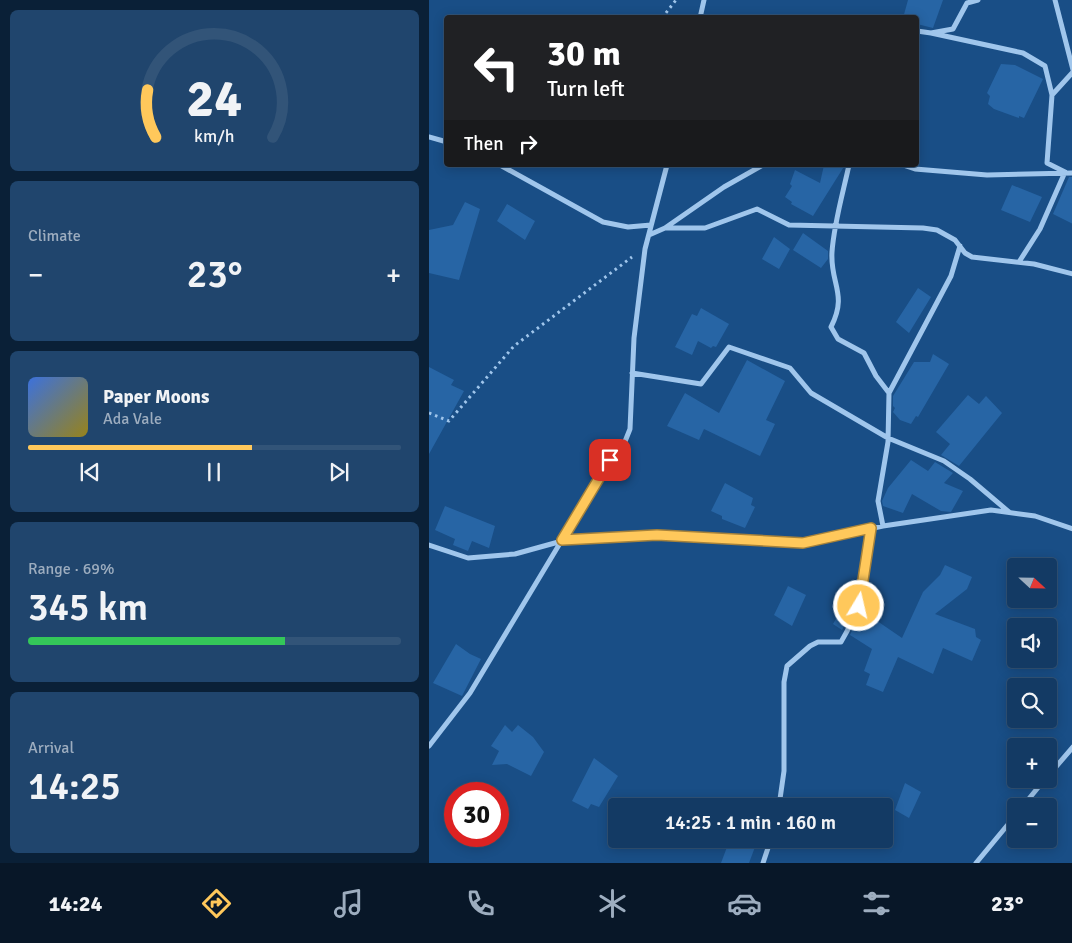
<!DOCTYPE html>
<meta charset="utf-8">
<style>
:root{--surface:#133a64;--page:#20456d;--text:#f1f3f6;--muted:#9dadbf;--line:#325478;--accent:#ffc85b}
body{margin:0;font-family:Signika,sans-serif;background:var(--page);color:var(--text);height:100vh;display:flex;flex-direction:column;font-size:19px;white-space:nowrap}
*{box-sizing:border-box;margin:0}
p{font-size:16px;color:var(--muted)}
.icon{flex:none;width:28px;height:28px;fill:none;stroke:currentColor;stroke-width:2;stroke-linecap:round;stroke-linejoin:round}
.map{position:relative;flex:1;overflow:hidden}
.side{display:flex;flex-direction:column;gap:10px;padding:10px;background:#0a2037;width:429px}
.side>*{flex:none}
.banner{position:absolute;left:15px;top:15px;width:475px;height:152px;border-radius:5px;box-shadow:0 2px 12px #0003,0 0 0 1px var(--line);background:#202124;color:#fff;overflow:hidden}
.needle{width:32px;rotate:112deg}
.fabs{position:absolute;left:578px;top:558px;display:grid;gap:10px}
.fabs a{display:grid;place-items:center;width:50px;height:50px;border-radius:5px;background:var(--surface);box-shadow:0 2px 12px #0003,0 0 0 1px var(--line);font-size:25px}
.speed{position:absolute;left:15px;top:782px;display:flex;gap:10px;font-size:25px;font-weight:700;text-align:center}
.speed>*{display:grid;place-content:center;width:65px;height:65px;border-radius:50%;background:var(--surface);box-shadow:0 2px 12px #0003,0 0 0 1px var(--line);line-height:1}
.speed .limit{border:8px solid #d22;background:#fff;color:#111}
.pin{position:absolute;display:grid;place-items:center;width:42px;height:42px;color:#fff;margin:-21px;border-radius:10px;box-shadow:0 2px 8px #0006}
.me{position:absolute;width:55px;margin:-28px;rotate:9deg;stroke-linejoin:round;filter:drop-shadow(0 0 4px #0008)}
.turn{display:flex;align-items:center;gap:18px;height:105px;padding:0 20px;font-size:22px}
.turn .icon{width:65px;height:65px;stroke-width:2.5}
.turn b{display:block;font-size:35px;line-height:42px}
.then{display:flex;align-items:center;height:48px;padding:0 20px;background:#0003;gap:10px;font-size:19px}
.big{font-size:38px;font-weight:600;line-height:1.1}
.side .widget{flex:1;display:flex;flex-direction:column;justify-content:center;gap:8px;min-width:0;padding:0 18px;border-radius:8px;background:var(--page)}
.side .dial{align-items:center;gap:0}
.dial svg{height:130px;overflow:visible;fill:none;stroke:var(--line);stroke-width:7;stroke-linecap:round;text-anchor:middle}
.dial text{fill:var(--text);stroke:none}
.song{display:flex;align-items:center;gap:15px}
.cover{width:60px;height:60px;border-radius:8px;background:linear-gradient(135deg,hsl(220 70% 55%),hsl(50 70% 35%))}
.played{height:5px;border-radius:2px;background:linear-gradient(90deg,var(--accent) 60%,var(--line) 60%)}
.keys{display:flex;justify-content:space-around;direction:ltr}
.heat{display:flex;justify-content:space-between;align-items:center;font-size:28px;direction:ltr}
.charge{height:8px;border-radius:4px;background:linear-gradient(90deg,#34c759 69%,var(--line) 0)}
.trip{position:absolute;left:179px;top:798px;width:285px;height:50px;border-radius:5px;background:var(--surface);box-shadow:0 2px 12px #0003,0 0 0 1px var(--line);font-weight:600;line-height:50px;text-align:center}
.menu{display:flex;height:80px;justify-content:space-around;align-items:center;background:#081728;color:var(--muted)}
.menu .icon{width:35px;height:35px}
.menu .selected{color:var(--accent)}
.menu b{font-size:22px;color:var(--text)}
main{display:flex;flex:1;min-height:0}
.map>svg:first-child{display:block}
.building{fill:#2765a5}
.lines{fill:none;stroke-linecap:round;stroke-linejoin:round}
.path{stroke:#a0c6ec;stroke-width:3;stroke-dasharray:2.5 4;stroke-linecap:butt}
.minor{stroke:#a0c6ec;stroke-width:5}
.route-casing{stroke:#a6823b;stroke-width:12}
.route{stroke:#ffc85b;stroke-width:9}
</style>
<main>
<section class="side">
<div class="widget dial"><svg viewBox="0 0 100 80">
<path d="M14 69A42 42 0 1 1 86 69"/>
<path d="M14 69A42 42 0 0 1 9 40" stroke="#ffc85b"/>
<text x="50" y="56" font-size="32" font-weight="700">24</text>
<text x="50" y="72" font-size="11">km/h</text>
</svg></div>
<div class="widget"><p>Climate</p>
<div class="heat"><a>−</a><b class="big">23°</b><a>+</a></div>
</div>
<div class="widget">
<div class="song"><i class="cover"></i><div><b>Paper Moons</b><p>Ada Vale</p></div></div>
<div class="played"></div>
<div class="keys"><svg class="icon" aria-label="previous" viewBox="0 0 24 24"><path d="M18 5L8 12l10 7zM5 5v14"/></svg><svg class="icon" aria-label="pause" viewBox="0 0 24 24"><path d="M8 5v14M16 5v14"/></svg><svg class="icon" aria-label="next" viewBox="0 0 24 24"><path d="M6 5l10 7-10 7zM19 5v14"/></svg></div>
</div>
<div class="widget"><p>Range · 69%</p><b class="big">345 km</b><div class="charge"></div></div>
<div class="widget"><p>Arrival</p><b class="big">14:25</b></div>
</section>
<div class="map">
<svg width="644" height="863" viewBox="0 0 644 863">
<rect width="100%" height="100%" fill="#194e86"/>
<path class="building" d="M 479,0 L 514,0 L 504,28 L 488,24 L 488,18 L 474,18 Z
M 572,64 L 586,65 L 614,79 L 595,118 L 590,116 L 590,118 L 565,109 L 559,104 L 561,96 L 558,93 Z
M 395,165 L 416,165 L 384,216 L 362,204 L 363,202 L 356,197 L 363,186 L 361,184 L 366,170 L 391,183 Z
M 640,177 L 644,177 L 644,224 L 624,214 Z
M 583,185 L 613,197 L 601,222 L 572,210 Z
M 36,202 L 51,209 L 30,280 L 0,273 L 0,230 L 24,225 Z
M 78,204 L 106,221 L 96,240 L 68,221 Z
M 374,233 L 399,251 L 399,259 L 392,268 L 364,250 Z
M 345,237 L 361,249 L 350,269 L 333,259 Z
M 489,288 L 502,297 L 480,333 L 467,322 Z
M 272,308 L 300,324 L 287,347 L 284,346 L 282,348 L 269,341 L 263,355 L 246,347 L 263,314 L 268,316 Z
M 504,354 L 520,364 L 489,417 L 487,416 L 482,424 L 471,420 L 464,412 L 466,408 L 464,406 L 464,396 L 485,362 L 501,362 Z
M 318,360 L 356,381 L 337,420 L 346,424 L 331,456 L 275,429 L 270,440 L 238,426 L 256,393 L 290,413 Z
M 0,367 L 25,380 L 22,385 L 35,391 L 0,454 Z
M 539,395 L 550,404 L 557,396 L 573,413 L 530,466 L 512,455 L 521,444 L 507,432 Z
M 482,460 L 499,471 L 506,462 L 524,473 L 515,483 L 534,491 L 522,512 L 512,511 L 483,494 L 474,513 L 454,506 L 453,501 L 459,488 Z
M 296,483 L 324,498 L 322,505 L 326,507 L 316,528 L 293,519 L 293,516 L 282,511 Z
M 16,506 L 66,526 L 60,548 L 43,541 L 39,551 L 24,545 L 26,539 L 6,530 Z
M 516,565 L 543,577 L 538,589 L 506,614 L 546,629 L 547,637 L 552,640 L 543,661 L 514,648 L 504,674 L 469,657 L 454,692 L 437,685 L 441,674 L 435,671 L 443,649 L 421,635 L 428,619 L 435,622 L 438,614 L 473,638 L 494,592 L 511,575 Z
M 359,586 L 377,595 L 363,626 L 345,615 Z
M 412,610 L 421,615 L 413,630 L 404,624 Z
M 27,644 L 41,654 L 52,659 L 33,696 L 4,683 Z
M 76,725 L 83,732 L 89,725 L 104,737 L 115,752 L 102,776 L 78,764 L 63,765 L 70,751 L 62,746 Z
M 165,758 L 189,776 L 170,807 L 162,804 L 159,809 L 143,801 Z
M 476,783 L 492,792 L 480,818 L 466,810 Z
M 301,839 L 329,839 L 320,863 L 292,863 Z"/>
<g class="lines">
<path class="path" d="M 233,18 L 247,0
M 0,413 L 20,421 L 85,346 L 203,257"/>
<path class="minor" d="M 626,0 L 644,70
M 271,18 L 275,0
M 488,31 L 502,33 L 524,29 L 538,3 L 549,0
M 502,33 L 594,53 L 616,66 L 623,95
M 0,137 L 18,142
M 71,165 L 174,222 L 199,227 L 222,225
M 420,165 C 414,193 405,223 403,252 C 401,284 419,294 402,327 L 409,339 L 435,353 L 447,376 L 460,393 L 459,442 L 449,501 L 454,526
M 474,165 L 486,169 L 558,175 L 644,173
M 236,228 L 276,228 L 328,209 L 360,225 L 494,228 L 508,230 L 526,240 L 536,253 L 543,257 L 605,264 L 644,274
M 220,235 L 236,228 L 295,187 L 334,165
M 590,262 L 611,229 L 636,172 L 618,163 L 623,95 L 644,72
M 203,373 L 272,384 L 300,347 L 361,368 L 382,393 L 459,438 L 515,461 L 541,479 L 580,512
M 460,393 L 522,276 L 531,246
M 0,545 L 39,558 L 86,554 L 133,541 L 228,535 L 374,543 L 454,526 L 562,510 L 606,516 L 644,529
M 0,746 L 41,693 L 181,460 L 195,444 L 201,429 L 205,338 L 216,249 L 238,165
M 619,776 L 644,747
M 350,806 L 355,771 L 355,682 L 358,666 L 381,646 L 389,642 L 412,642 C 435,605 436,570 442,528
M 594,806 L 616,779
M 334,863 L 342,839
M 547,863 L 586,816"/>
</g>
<g class="lines">
<defs>
<path id="route" d="M 181,460 L 133,540 L 228,535 L 374,543 L 442,528 L 430,606"/>
</defs>
<use href="#route" class="route-casing"/>
<use href="#route" class="route"/>
</g>
</svg>
<div class="fabs">
<a><svg class="needle" viewBox="-14 -14 28 28"><path d="M0-13l5 13h-10z" fill="#e53935"/><path d="M0 13l5-13h-10z" fill="#9dadbf"/></svg></a>
<a><svg class="icon" aria-label="sound" viewBox="0 0 24 24"><path d="M4 9h4l5-4v14l-5-4H4zM17 9q2 3 0 6"/></svg></a>
<a><svg class="icon" aria-label="search" viewBox="0 0 24 24"><circle cx="10" cy="10" r="6"/><path d="M15 15l6 6"/></svg></a>
<a>+</a>
<a>−</a>
</div>
<div class="speed"><div class="limit">30</div></div>
<div class="pin" style="left:181px;top:460px;background:#d93025"><svg class="icon" aria-label="arrive" viewBox="0 0 24 24"><path d="M6 21V4h12l-3 4 3 4H6"/></svg></div>
<svg class="me" style="left:430px;top:606px" viewBox="-20 -20 40 40"><circle r="17" fill="#ffc85b" stroke="#fff" stroke-width="3"/><path d="M0-11L8 9 0 5-8 9z" fill="#fff"/></svg>
<div class="trip">14:25 · 1 min · 160 m</div>
<div class="banner">
<div class="turn"><svg class="icon" aria-label="left" viewBox="0 0 24 24"><path d="M17 20v-9H6M10 6l-5 5 5 5"/></svg><div><b>30 m</b>Turn left</div></div>
<div class="then">Then<svg class="icon" aria-label="right" viewBox="0 0 24 24"><path d="M7 20v-9h11M14 6l5 5-5 5"/></svg></div>
</div>
</div>
</main>
<nav class="menu">
<b>14:24</b>
<svg class="icon selected" aria-label="directions" viewBox="0 0 24 24"><path d="M12 3l9 9-9 9-9-9zM9 14v-3h6M13 9l2 2-2 2"/></svg>
<svg class="icon" aria-label="music" viewBox="0 0 24 24"><path d="M9 18V5l10-2v13"/><circle cx="6" cy="18" r="3"/><circle cx="16" cy="16" r="3"/></svg>
<svg class="icon" aria-label="phone" viewBox="0 0 24 24"><path d="M5 4h4l2 5-3 2q2 4 5 5l2-3 5 2v4C11 20 4 13 5 4z"/></svg>
<svg class="icon" aria-label="climate" viewBox="0 0 24 24"><path d="M12 3v18M4 7l16 10M4 17L20 7"/></svg>
<svg class="icon" aria-label="car" viewBox="0 0 24 24"><path d="M5 17H2v-5l4-1 3-4h7l3 4 3 1v5h-3M9 17h6M6 11h13"/><circle cx="7" cy="17" r="2"/><circle cx="17" cy="17" r="2"/></svg>
<svg class="icon" aria-label="filters" viewBox="0 0 24 24"><path d="M4 7h16M4 17h16"/><circle cx="9" cy="7" r="2"/><circle cx="15" cy="17" r="2"/></svg>
<b>23°</b>
</nav>
